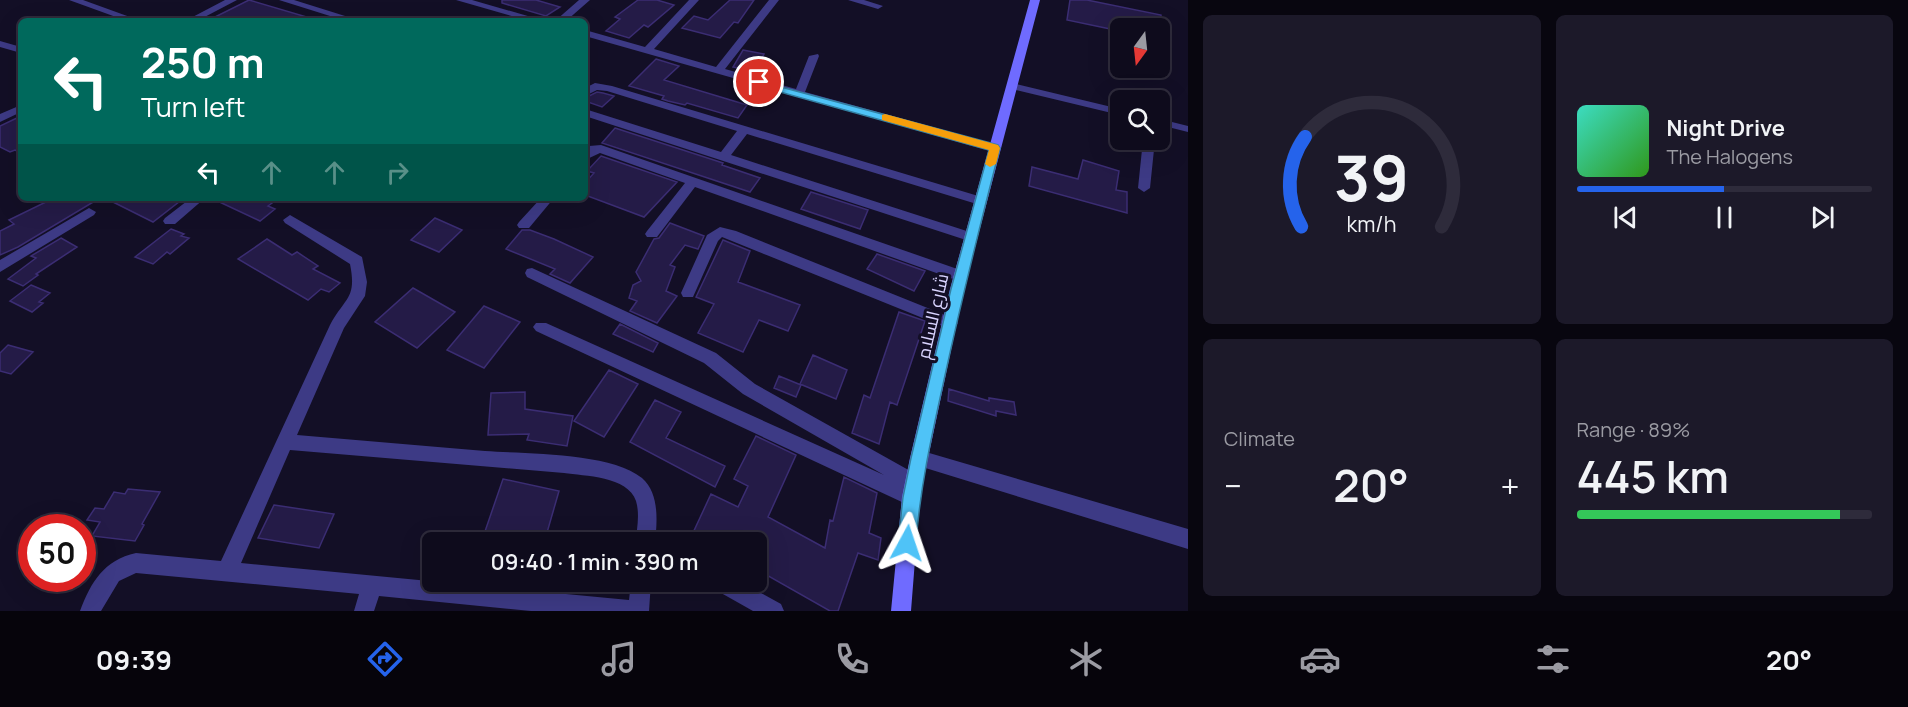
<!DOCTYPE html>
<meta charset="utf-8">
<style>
:root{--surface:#0e0b1c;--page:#1c1929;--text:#f1f3f6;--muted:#9b9ba3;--line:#2e2b3b;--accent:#2563eb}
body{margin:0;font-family:Manrope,Cairo,sans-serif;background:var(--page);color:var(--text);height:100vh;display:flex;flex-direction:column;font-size:22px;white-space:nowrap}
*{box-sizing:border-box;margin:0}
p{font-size:20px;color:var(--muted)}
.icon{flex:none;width:33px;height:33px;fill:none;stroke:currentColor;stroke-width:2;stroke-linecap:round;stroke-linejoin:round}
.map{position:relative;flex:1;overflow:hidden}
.sheet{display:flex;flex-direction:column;gap:15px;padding:15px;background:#08060f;width:720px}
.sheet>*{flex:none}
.hud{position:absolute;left:18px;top:18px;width:570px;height:183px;border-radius:9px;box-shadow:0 6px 24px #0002,0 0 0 2px var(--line);background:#00695c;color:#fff;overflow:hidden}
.needle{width:39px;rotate:195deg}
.fabs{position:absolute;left:1110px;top:18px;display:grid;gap:12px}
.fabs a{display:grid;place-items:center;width:60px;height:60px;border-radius:9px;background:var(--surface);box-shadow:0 6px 24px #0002,0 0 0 2px var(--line);font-size:30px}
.speed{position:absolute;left:18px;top:514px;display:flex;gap:12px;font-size:30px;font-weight:700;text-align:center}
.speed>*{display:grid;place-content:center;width:78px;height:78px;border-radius:50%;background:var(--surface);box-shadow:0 6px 24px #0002,0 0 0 2px var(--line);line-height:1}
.speed .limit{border:9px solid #d22;background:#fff;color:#111}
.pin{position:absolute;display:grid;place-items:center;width:51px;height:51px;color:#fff;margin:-26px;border:3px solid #fff;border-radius:50%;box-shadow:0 2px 6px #0007}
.me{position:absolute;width:66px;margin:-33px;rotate:5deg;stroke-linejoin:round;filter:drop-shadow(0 0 4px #0008)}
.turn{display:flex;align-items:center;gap:21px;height:126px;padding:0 24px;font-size:27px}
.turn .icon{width:78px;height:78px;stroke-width:2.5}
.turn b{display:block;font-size:42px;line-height:51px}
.lanes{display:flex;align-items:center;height:57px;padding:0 24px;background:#0003;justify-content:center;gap:30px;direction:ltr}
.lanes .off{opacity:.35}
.big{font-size:45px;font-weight:600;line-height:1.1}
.sheet .card{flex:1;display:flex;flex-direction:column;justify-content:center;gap:9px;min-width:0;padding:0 21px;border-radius:9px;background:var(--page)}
.sheet .dial{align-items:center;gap:0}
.dial svg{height:156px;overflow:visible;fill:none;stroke:var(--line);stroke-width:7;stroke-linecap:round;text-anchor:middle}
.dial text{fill:var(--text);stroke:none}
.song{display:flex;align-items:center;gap:18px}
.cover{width:72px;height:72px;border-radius:9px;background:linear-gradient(135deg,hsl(170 70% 55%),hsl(110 70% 35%))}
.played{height:6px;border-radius:3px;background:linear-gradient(90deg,var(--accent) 50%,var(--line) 50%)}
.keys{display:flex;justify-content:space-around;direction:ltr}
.heat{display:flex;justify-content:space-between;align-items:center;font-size:33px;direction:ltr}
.charge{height:9px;border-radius:4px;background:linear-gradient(90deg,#34c759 89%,var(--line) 0)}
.sheet .tiles{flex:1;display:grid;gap:15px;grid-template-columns:repeat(2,1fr)}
.trip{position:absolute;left:422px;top:532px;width:345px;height:60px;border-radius:9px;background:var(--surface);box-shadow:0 6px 24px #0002,0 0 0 2px var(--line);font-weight:600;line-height:60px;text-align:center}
.tabs{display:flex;height:96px;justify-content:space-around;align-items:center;background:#06040b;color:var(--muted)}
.tabs .icon{width:42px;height:42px}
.tabs .selected{color:var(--accent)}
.tabs b{font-size:27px;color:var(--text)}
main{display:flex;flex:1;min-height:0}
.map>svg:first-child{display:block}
.building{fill:#241b47;stroke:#3b2d73;stroke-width:1.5}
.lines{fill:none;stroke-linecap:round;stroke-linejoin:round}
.minor{fill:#3d3a85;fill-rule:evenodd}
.secondary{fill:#6f6bff;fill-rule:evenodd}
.route{fill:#4fc3f7;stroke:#337fa1;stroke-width:1.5}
.slow{fill:#f59e0b}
.labels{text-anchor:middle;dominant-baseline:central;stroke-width:6;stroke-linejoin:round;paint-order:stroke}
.street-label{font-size:18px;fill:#d9d4ff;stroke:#130f26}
</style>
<main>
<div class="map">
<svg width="1188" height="611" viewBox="0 0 1188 611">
<rect width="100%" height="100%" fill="#130f26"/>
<path class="building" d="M 249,0 L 310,18 L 309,21 L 207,21 Z
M 502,0 L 536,0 L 560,7 L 546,16 L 502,3 Z
M 638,0 L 657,0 L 674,5 L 648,27 L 644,25 L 629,38 L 606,31 L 620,19 L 615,17 Z
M 730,0 L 754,0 L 738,23 L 734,22 L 720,38 L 682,28 L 694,16 L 708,20 Z
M 1070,0 L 1087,0 L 1161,15 L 1161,28 L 1120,28 L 1120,31 L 1067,20 Z
M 743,50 L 764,54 L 755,72 L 733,67 Z
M 656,59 L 679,66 L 664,80 L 747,105 L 738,118 L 687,103 L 685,105 L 668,101 L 662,99 L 664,96 L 629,86 Z
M 597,92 L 603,93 L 614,96 L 602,107 L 585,101 L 585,98 Z
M 21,116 L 21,153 L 15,150 L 10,152 L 0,147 L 0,126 Z
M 615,128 L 723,163 L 722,165 L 760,178 L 750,192 L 602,143 Z
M 601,156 L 677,182 L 644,217 L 585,195 L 585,183 L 594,173 L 587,171 Z
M 1083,160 L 1119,171 L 1116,190 L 1127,192 L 1127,213 L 1029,186 L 1032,167 L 1078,179 Z
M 811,192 L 868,210 L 860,229 L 801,209 Z
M 54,198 L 100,198 L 18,247 L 0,255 L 0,231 L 14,224 L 9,220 Z
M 105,198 L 184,198 L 153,222 Z
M 211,198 L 279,198 L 268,206 L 275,209 L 260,221 Z
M 435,218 L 462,230 L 439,252 L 411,240 Z
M 670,223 L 704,236 L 698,249 L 685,245 L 670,265 L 675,267 L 666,291 L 677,296 L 657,323 L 630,311 L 637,301 L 629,298 L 633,285 L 641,281 L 636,272 L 654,239 L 659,238 Z
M 171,229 L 184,234 L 181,236 L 189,238 L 170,254 L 167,252 L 153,264 L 135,257 Z
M 522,230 L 530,230 L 554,239 L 593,257 L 570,283 L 550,274 L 555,269 L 506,249 Z
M 61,238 L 77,247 L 36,274 L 38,275 L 23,286 L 8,279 L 36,258 L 31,256 Z
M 267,239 L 292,255 L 297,252 L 318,266 L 313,269 L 340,283 L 329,292 L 321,289 L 308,300 L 238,259 Z
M 723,240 L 750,251 L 738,282 L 800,305 L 788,331 L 759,320 L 743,352 L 698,333 L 714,304 L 696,297 Z
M 877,254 L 925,271 L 914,291 L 867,269 Z
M 31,285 L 50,293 L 39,302 L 43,303 L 32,312 L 10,301 Z
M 413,288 L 455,312 L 417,348 L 375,322 Z
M 484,306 L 520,322 L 484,368 L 447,350 Z
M 899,312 L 925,321 L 897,405 L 890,402 L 879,444 L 852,433 L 864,395 L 870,398 Z
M 620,324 L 658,343 L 653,352 L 613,334 Z
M 8,345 L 33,352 L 11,374 L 0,371 L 0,353 Z
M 813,355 L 847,370 L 836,399 L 800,384 Z
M 609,370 L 638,384 L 604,437 L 574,421 Z
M 779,376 L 801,385 L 796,397 L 774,388 Z
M 949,389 L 989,401 L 989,398 L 1014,402 L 1016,415 L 996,411 L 996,416 L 948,401 Z
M 525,392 L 525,409 L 573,416 L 567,446 L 527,440 L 529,434 L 488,435 L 491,393 Z
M 655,400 L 681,412 L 666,438 L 725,466 L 715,487 L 630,442 Z
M 756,436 L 796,455 L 768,517 L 825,548 L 830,520 L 833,521 L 844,477 L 877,493 L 869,533 L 881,538 L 878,560 L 858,553 L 838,611 L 830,611 L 756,569 L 756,543 L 707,543 L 692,535 L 711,494 L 738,507 L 748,486 L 734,479 Z
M 503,479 L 559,491 L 544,543 L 481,543 Z
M 128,489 L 160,492 L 142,524 L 144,525 L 135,541 L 92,536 L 100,522 L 87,520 L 95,508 L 104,509 L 114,492 L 125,494 Z
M 274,505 L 334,514 L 319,548 L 258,538 Z"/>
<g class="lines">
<path class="minor" d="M 69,0 L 83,0 L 141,21 L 127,21 Z
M 225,0 L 237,0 L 197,21 L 185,21 Z
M 279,0 L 294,0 L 361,21 L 346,21 Z
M 456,0 L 472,0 L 545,21 L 529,21 Z
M 579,0 L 590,0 L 566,21 L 555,21 Z
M 689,0 L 699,0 L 654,49 L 716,67 L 769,0 L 779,0 L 725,69 L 796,89 L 809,56 L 818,54 L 819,56 L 805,92 L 998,145 L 1000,148 L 998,151 L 990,151 L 585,36 L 585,30 L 645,47 Z
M 848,0 L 864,0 L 883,6 L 878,9 Z
M 0,41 L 21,47 L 21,53 L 0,47 Z
M 595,83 L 612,86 L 985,198 L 986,201 L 980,205 L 747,134 L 731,155 L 976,234 L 978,237 L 971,242 L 966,240 L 585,116 L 585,109 L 721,152 L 737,131 L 607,91 L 597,90 L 585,96 L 585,88 Z
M 1012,83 L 1120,109 L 1120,115 L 1008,88 L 1008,84 Z
M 21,105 L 21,112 L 0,122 L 0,114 Z
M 1160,119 L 1188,126 L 1188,132 L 1160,125 Z
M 1143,140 L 1155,140 L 1150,188 L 1144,192 L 1138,188 Z
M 601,145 L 966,272 L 968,276 L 961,281 L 956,280 L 695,187 L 657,237 L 647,237 L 645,234 L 647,231 L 685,183 L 600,153 L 585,160 L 585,150 L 589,146 Z
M 191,198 L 205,198 L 175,224 L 165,224 L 163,221 L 165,218 Z
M 541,198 L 554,198 L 529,228 L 519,228 L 517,225 L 519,222 Z
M 89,208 L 96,212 L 94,215 L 0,272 L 0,260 Z
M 290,215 L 362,257 L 367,282 L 365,296 L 344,328 L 297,435 C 360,440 422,446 485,451 C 525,454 610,452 642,478 C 660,494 657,522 655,543 L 635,543 C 637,530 640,514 636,501 C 628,476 584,476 564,473 L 290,450 L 241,563 L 629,600 L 631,582 L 651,582 L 649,611 L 531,611 L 379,596 L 374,611 L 354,611 L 359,594 L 136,573 L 119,581 L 101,611 L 80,611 C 91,582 104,560 136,553 L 221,561 L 330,325 C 345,297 357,299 350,264 L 285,223 L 283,220 Z
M 720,227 L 736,231 L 955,319 L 958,323 L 955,327 L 945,327 L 722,237 L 718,241 L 693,297 L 683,297 L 681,293 L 707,235 Z
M 532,268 L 716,353 L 755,384 L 921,477 L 923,483 L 917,490 L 920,497 L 918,503 L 911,506 L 904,503 L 536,331 L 533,327 L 536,323 L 546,323 L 884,475 L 743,394 L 704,363 L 527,277 L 525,273 L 527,269 Z
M 919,450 L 1188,529 L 1188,549 L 919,466 L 913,464 L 910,458 L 913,452 Z
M 711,582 L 741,582 L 781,604 L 784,611 L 753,611 L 714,589 Z"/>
<path class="secondary" d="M 1030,0 L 1040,0 L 964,289 L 928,458 L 920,497 L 911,611 L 891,611 L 902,497 L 910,458 L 950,289 Z"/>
</g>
<path class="route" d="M 755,80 L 998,145 L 1000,148 C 980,225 961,302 944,380 C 932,434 920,487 916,543 L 913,549 L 907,551 L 901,549 L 898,543 L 903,497 L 911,458 L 951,289 L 989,150 L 755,85 Z"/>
<path class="slow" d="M 885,114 L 998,145 L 1000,148 L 996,164 L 990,167 L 985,164 L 989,150 L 882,120 L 882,115 Z"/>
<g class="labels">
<g class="street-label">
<text transform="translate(932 316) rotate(-77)">شارع السلام</text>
</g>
</g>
</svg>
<div class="fabs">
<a><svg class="needle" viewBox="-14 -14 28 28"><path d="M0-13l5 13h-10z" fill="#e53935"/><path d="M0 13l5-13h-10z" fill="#9b9ba3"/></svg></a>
<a><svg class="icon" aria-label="search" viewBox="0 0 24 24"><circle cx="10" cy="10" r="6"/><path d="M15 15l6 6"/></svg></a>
</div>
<div class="speed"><div class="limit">50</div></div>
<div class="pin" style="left:759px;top:82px;background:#d93025"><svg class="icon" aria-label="arrive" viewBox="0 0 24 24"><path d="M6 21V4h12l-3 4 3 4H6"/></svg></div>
<svg class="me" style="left:907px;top:543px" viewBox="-20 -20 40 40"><path d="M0-17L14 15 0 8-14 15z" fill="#4fc3f7" stroke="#fff" stroke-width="4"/></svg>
<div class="trip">09:40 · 1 min · 390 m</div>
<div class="hud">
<div class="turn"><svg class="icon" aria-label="left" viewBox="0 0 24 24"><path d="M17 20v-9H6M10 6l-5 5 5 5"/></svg><div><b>250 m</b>Turn left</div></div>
<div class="lanes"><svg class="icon" aria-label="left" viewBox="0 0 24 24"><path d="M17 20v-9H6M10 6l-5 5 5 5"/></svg><svg class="icon off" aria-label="ahead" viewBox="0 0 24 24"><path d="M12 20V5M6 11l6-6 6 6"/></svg><svg class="icon off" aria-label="ahead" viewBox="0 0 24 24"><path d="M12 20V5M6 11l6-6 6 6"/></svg><svg class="icon off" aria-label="right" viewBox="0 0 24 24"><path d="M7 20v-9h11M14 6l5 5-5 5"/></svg></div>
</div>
</div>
<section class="sheet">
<div class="tiles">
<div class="card dial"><svg viewBox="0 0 100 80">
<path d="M14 69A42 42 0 1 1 86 69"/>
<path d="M14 69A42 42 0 0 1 16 23" stroke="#2563eb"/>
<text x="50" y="56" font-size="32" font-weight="700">39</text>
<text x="50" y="72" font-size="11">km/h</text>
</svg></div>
<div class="card">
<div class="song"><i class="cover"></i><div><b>Night Drive</b><p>The Halogens</p></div></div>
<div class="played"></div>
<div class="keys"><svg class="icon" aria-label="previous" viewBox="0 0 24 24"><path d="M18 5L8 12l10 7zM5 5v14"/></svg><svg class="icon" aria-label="pause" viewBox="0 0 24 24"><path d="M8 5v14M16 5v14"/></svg><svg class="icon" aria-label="next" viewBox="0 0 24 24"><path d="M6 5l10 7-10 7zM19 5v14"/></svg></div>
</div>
<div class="card"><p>Climate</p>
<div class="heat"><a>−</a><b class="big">20°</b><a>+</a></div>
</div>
<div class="card"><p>Range · 89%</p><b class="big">445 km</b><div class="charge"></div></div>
</div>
</section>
</main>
<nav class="tabs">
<b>09:39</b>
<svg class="icon selected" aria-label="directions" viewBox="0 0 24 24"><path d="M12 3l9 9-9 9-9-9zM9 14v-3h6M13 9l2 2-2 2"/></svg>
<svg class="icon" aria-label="music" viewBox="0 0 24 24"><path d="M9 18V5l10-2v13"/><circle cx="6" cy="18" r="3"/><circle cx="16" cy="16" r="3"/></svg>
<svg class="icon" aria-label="phone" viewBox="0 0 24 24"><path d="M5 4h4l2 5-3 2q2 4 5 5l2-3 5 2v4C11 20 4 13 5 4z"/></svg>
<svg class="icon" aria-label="climate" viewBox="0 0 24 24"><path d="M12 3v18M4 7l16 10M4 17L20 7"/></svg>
<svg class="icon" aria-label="car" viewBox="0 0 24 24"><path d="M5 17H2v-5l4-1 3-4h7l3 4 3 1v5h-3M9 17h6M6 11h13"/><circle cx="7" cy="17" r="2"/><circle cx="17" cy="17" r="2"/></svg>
<svg class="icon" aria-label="filters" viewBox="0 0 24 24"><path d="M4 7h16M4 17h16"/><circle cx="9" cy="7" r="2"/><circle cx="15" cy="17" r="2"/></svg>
<b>20°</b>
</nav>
